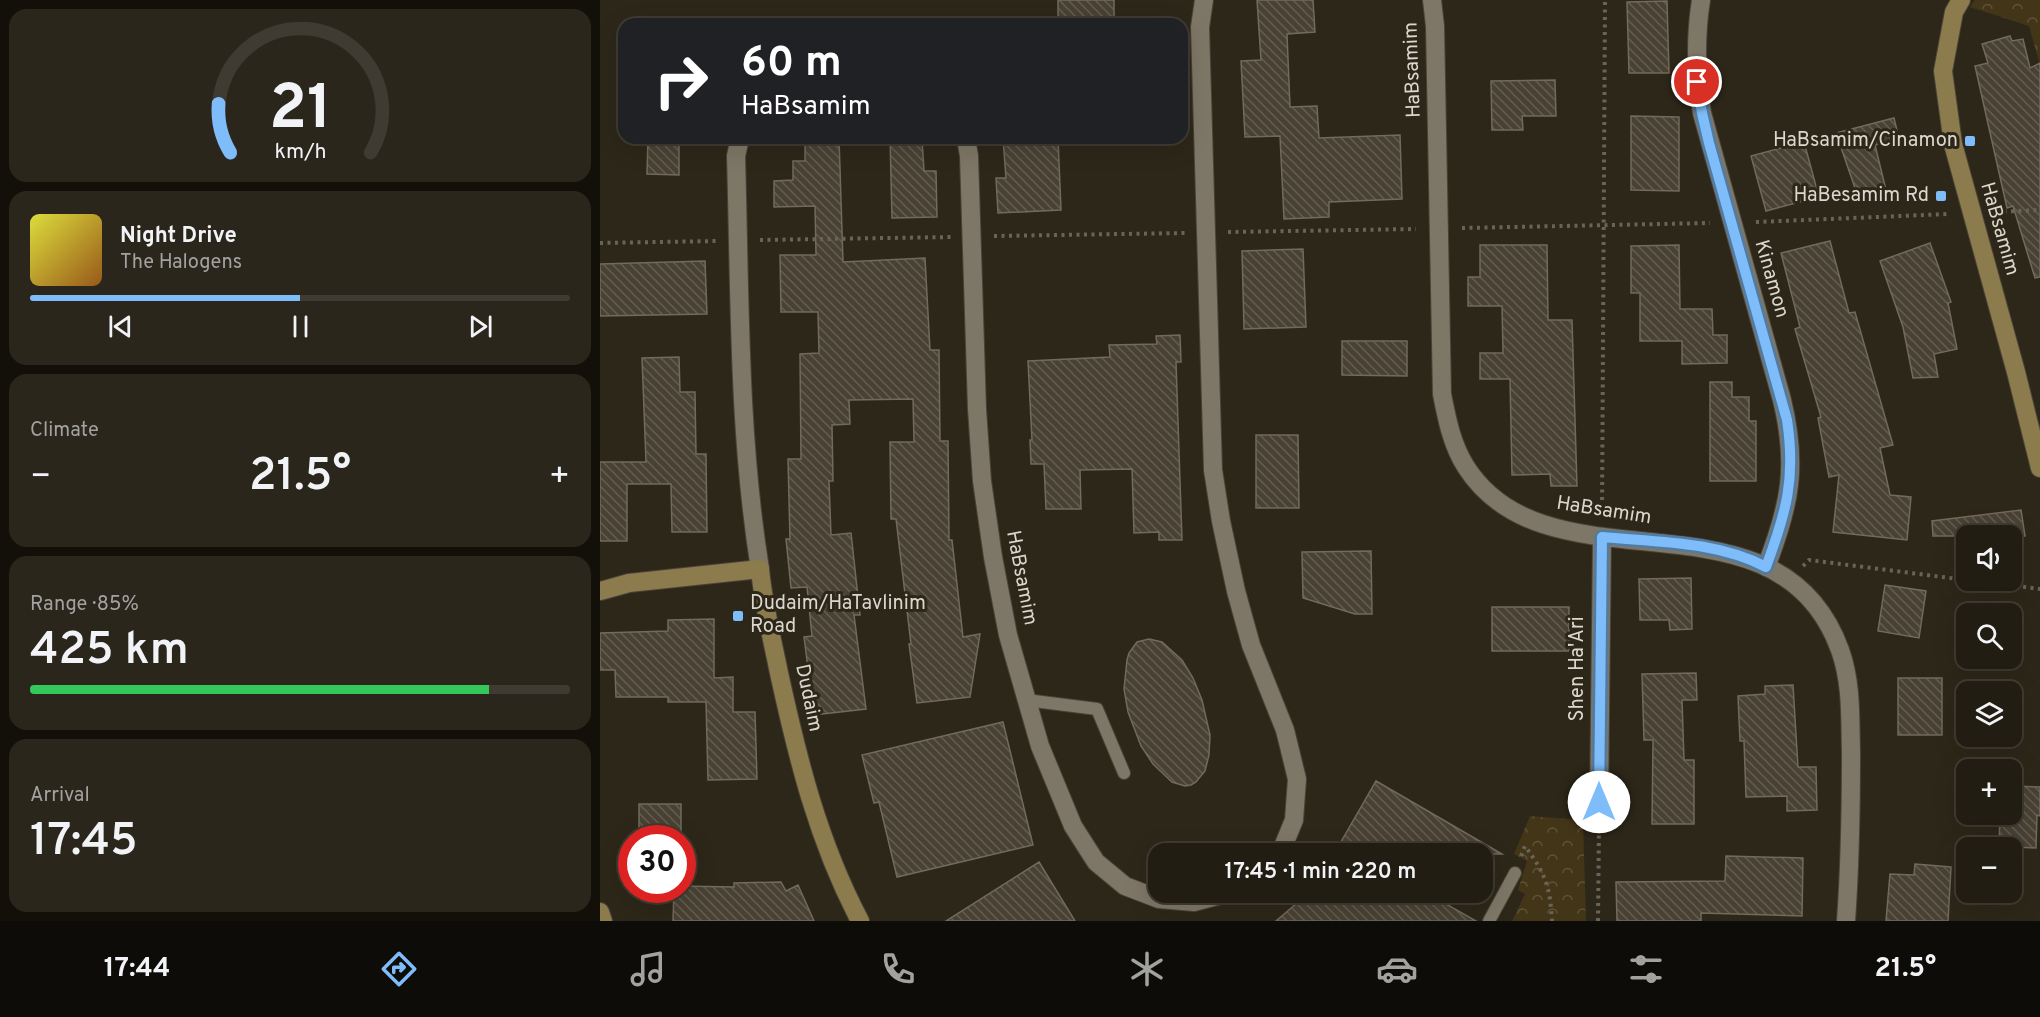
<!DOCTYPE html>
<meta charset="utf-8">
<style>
:root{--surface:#221d13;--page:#2a261c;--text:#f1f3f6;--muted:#a2a2a0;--line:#3f3b33;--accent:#7ebdf9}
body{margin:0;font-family:Overpass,sans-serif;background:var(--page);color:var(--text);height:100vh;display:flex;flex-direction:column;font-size:22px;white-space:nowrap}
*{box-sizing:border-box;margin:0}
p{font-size:20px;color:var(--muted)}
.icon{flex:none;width:33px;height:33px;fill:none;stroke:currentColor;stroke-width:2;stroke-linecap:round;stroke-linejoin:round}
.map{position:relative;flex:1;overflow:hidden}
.details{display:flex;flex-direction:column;gap:9px;padding:9px;background:#13100a;width:600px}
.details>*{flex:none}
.hud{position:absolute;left:18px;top:18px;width:570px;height:126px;border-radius:18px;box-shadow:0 6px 24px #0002,0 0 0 2px var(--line);background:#202124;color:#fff;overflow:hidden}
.tools{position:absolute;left:1356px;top:525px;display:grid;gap:12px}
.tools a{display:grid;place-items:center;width:66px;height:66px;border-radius:12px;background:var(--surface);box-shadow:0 6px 24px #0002,0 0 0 2px var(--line);font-size:30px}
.speed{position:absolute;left:18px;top:825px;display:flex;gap:12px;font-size:30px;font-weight:700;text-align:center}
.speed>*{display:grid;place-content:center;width:78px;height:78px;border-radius:50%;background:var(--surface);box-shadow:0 6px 24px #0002,0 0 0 2px var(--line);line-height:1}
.speed .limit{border:9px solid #d22;background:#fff;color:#111}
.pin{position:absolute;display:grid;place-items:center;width:51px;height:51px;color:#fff;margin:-26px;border:3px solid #fff;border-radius:50%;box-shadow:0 2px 6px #0007}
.me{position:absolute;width:66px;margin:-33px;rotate:0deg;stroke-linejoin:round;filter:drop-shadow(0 0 4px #0008)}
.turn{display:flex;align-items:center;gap:21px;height:126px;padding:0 24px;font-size:27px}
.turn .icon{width:78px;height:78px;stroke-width:2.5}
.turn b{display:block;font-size:42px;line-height:51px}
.big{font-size:45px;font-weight:600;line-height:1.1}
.details .widget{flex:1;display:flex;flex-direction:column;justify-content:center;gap:9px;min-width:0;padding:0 21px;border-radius:18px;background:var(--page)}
.details .dial{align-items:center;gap:0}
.dial svg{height:156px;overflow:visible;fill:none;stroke:var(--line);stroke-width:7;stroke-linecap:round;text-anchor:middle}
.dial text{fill:var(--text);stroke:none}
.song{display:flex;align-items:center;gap:18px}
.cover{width:72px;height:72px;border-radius:9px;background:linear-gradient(135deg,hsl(60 70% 55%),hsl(30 70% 35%))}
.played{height:6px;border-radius:3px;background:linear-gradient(90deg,var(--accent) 50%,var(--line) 50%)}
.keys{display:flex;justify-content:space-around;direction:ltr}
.heat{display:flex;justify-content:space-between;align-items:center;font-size:33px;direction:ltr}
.charge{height:9px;border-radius:4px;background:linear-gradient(90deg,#34c759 85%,var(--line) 0)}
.trip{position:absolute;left:548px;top:843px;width:345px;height:60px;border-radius:18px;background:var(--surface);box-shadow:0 6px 24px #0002,0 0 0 2px var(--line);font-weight:600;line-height:60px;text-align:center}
.menu{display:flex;height:96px;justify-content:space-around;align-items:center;background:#0e0c08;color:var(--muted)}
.menu .icon{width:42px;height:42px}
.menu .current{color:var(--accent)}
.menu b{font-size:27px;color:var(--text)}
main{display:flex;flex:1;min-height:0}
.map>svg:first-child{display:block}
.park{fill:url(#park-crowns)}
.building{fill:url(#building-back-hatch);stroke:#726a5b;stroke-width:1.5}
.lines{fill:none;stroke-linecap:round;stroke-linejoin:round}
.lane-casing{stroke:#494439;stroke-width:14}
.street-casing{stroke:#494439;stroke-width:20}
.secondary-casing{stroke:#494439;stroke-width:20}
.path{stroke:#696457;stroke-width:4;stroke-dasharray:3 4.5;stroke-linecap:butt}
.lane{stroke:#7e7767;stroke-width:12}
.street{stroke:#7e7767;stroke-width:18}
.secondary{stroke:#8c7b4d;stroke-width:18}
.route-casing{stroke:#527ba2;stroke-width:15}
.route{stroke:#7ebdf9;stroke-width:10}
.poi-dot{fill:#7ebdf9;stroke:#2d2719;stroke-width:2}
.labels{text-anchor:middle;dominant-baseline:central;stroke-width:6;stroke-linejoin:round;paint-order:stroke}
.street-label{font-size:20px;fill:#dbd7ce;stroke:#2d2719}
.poi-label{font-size:20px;fill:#dbd7ce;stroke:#2d2719;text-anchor:end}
</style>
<main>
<section class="details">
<div class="widget dial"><svg viewBox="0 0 100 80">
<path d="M14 69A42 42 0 1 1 86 69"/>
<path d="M14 69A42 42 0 0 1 8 44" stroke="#7ebdf9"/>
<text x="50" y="56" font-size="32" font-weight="700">21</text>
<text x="50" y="72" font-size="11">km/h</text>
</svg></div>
<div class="widget">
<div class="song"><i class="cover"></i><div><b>Night Drive</b><p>The Halogens</p></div></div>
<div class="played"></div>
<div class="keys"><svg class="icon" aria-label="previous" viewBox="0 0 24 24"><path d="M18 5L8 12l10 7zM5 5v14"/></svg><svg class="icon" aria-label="pause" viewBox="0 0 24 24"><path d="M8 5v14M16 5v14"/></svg><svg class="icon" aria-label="next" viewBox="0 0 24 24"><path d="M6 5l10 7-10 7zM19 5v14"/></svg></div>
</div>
<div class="widget"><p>Climate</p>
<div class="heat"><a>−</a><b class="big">21.5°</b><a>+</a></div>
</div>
<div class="widget"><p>Range · 85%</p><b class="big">425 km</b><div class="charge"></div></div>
<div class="widget"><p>Arrival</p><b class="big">17:45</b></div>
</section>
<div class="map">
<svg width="1440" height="921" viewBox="0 0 1440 921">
<defs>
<pattern id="park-crowns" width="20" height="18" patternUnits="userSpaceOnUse" patternTransform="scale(1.5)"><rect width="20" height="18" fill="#433518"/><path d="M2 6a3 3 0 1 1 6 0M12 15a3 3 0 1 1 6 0" fill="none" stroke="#5e5238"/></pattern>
<pattern id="building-back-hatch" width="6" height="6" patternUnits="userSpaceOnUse" patternTransform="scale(1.5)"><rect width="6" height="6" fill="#494234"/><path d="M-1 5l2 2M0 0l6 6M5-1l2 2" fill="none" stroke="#635d50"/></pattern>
</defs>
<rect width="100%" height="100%" fill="#2d2719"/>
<path class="park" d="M 1375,0 L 1440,0 L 1440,65 L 1429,26 L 1370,7 Z
M 930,816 L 983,820 L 986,921 L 912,921 L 925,894 L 918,890 L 927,861 L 914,854 Z"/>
<path class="building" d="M 458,0 L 514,0 L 514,24 L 458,24 Z
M 657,0 L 713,0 L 715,32 L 687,34 L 690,107 L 717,106 L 719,138 L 800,135 L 802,199 L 729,202 L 729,217 L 684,219 L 680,136 L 645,137 L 641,61 L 661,60 Z
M 1067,1 L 1069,73 L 1029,73 L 1027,2 Z
M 1410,36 L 1412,41 L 1423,39 L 1430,68 L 1440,63 L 1440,277 L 1435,278 L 1413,206 L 1407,208 L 1375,66 L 1388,63 L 1382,44 Z
M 955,80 L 956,116 L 922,116 L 923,130 L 892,130 L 891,81 Z
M 1031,116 L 1079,117 L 1079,191 L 1031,190 Z
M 1294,118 L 1299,139 L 1275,145 L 1287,194 L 1261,200 L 1258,187 L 1255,188 L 1236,133 Z
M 48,138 L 79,138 L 79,175 L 47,174 Z
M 205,138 L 239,138 L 243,262 L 325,258 L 330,350 L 339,350 L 340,441 L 348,441 L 349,540 L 352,540 L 363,637 L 380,634 L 370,697 L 317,703 L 309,644 L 311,644 L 296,519 L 291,519 L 290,442 L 314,442 L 313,399 L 249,400 L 250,424 L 232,425 L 233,481 L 229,481 L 231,535 L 251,533 L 260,615 L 254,615 L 266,709 L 214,715 L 204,637 L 212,636 L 207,587 L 191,588 L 186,539 L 190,539 L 188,459 L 201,459 L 200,354 L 219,353 L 218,312 L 181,312 L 180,255 L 216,255 L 215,206 L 174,207 L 174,181 L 193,180 L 193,161 L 205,161 Z
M 290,138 L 322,138 L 324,171 L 336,171 L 337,217 L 292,218 Z
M 403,138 L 458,138 L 461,210 L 398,213 L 396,178 L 406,178 Z
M 1204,142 L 1219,197 L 1166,211 L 1151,156 Z
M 1230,241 L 1249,313 L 1255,312 L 1293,445 L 1280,448 L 1290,495 L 1311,497 L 1307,540 L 1233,532 L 1239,475 L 1229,477 L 1218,418 L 1221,417 L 1195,329 L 1200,327 L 1181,253 Z
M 1330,243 L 1351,302 L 1348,303 L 1357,349 L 1334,354 L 1338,377 L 1313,378 L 1303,327 L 1280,261 Z
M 880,245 L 947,245 L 948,320 L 972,320 L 977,486 L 951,486 L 950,474 L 912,475 L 910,379 L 880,379 L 880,353 L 903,353 L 902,306 L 868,306 L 868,277 L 880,277 Z
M 1079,245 L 1080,309 L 1112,309 L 1113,335 L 1127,335 L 1127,363 L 1082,364 L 1082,341 L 1040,341 L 1040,293 L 1031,293 L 1031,246 Z
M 703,249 L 706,327 L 644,329 L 642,251 Z
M 105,261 L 107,314 L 0,316 L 0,264 Z
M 580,335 L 581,362 L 576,362 L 582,540 L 559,540 L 559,532 L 534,533 L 532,469 L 480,470 L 481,509 L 446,509 L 444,464 L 431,464 L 430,440 L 432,440 L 428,361 L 510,357 L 509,345 L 557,344 L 556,336 Z
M 742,341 L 807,341 L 807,376 L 742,375 Z
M 79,357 L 80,392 L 95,392 L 96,454 L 106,454 L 107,532 L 72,532 L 71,484 L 27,484 L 27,541 L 0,541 L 0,462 L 46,462 L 42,358 Z
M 1110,382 L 1132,382 L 1132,397 L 1149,397 L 1149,421 L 1156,421 L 1156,481 L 1110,481 Z
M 656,435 L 698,435 L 699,508 L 656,508 Z
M 1421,510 L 1425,536 L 1333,536 L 1332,521 Z
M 771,551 L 772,614 L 755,614 L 703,598 L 702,552 Z
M 1091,578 L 1092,629 L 1070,630 L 1069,620 L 1040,620 L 1039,579 Z
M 1285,585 L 1326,591 L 1319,638 L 1278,631 Z
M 892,607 L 969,607 L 969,651 L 892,651 Z
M 114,619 L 114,678 L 133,677 L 133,712 L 155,712 L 157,779 L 108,780 L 106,702 L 68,702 L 68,697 L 16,697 L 15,670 L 0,670 L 0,633 L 68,631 L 68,620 Z
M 549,639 L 562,642 L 582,660 L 593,678 L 602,700 L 610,735 L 609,755 L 605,771 L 596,782 L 591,785 L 585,786 L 572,782 L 553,764 L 541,746 L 528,712 L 524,689 L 527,660 L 529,653 L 537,642 Z
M 1096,673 L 1097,700 L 1082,700 L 1084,760 L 1094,760 L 1094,824 L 1052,824 L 1053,740 L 1044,740 L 1042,674 Z
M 1298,678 L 1342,678 L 1342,735 L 1298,735 Z
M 1193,685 L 1198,767 L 1216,767 L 1217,810 L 1187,811 L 1187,796 L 1146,797 L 1144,741 L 1140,741 L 1138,696 L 1165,694 L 1165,686 Z
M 403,722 L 433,845 L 297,877 L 279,802 L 274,803 L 262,755 Z
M 776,781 L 902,854 L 734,854 Z
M 1412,786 L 1440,787 L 1440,816 L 1437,815 L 1436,848 L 1399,846 L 1400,814 L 1412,814 Z
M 39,804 L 81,804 L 81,838 L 39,838 Z
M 1126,856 L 1203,858 L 1202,916 L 1101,913 L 1101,921 L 1017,921 L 1016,882 L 1125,881 Z
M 439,862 L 475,921 L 346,921 Z
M 1315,864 L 1351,867 L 1348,921 L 1286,921 L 1290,874 L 1314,875 Z
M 181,882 L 186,891 L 198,885 L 214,921 L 73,921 L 74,890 L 82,890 L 82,886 L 134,887 L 134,883 Z
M 710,892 L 825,892 L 876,921 L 676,921 Z"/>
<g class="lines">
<defs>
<path id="lane" d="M 426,700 L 497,709 L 524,773
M 889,921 L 915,873"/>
<path id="street" d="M 604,0 L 600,27 L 613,470 L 621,521 L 636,591 L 651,645 L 685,730 L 697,779 L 694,820 L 680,854
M 832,0 L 835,26 L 842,394 C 847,420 852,445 866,467 C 950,598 1178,478 1240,650 C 1252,683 1250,719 1251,753 C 1251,809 1250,865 1246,921
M 1101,0 C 1095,38 1096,75 1102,113 L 1182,400 C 1198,466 1190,505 1166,567
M 140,138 L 136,156 C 140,294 138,432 160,569
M 366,138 L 369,156 L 377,409 L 382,481 L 393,557 L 408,635 L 440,746 L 473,826 L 496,862 L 525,886 L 559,899 L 594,902 L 632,892
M 999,802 L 1002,537"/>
<path id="secondary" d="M 1361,0 L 1354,12 L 1343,71 L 1353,144 L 1416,372 L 1440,468
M 0,591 L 29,583 L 160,569 C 163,603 172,638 179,673 C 198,760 218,841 260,921
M 0,912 L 3,921"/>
</defs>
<use href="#lane" class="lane-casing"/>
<use href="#street" class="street-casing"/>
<use href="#secondary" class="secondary-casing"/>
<path class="path" d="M 1396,212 L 1440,210
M 1156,222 L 1349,214
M 862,228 L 1110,223
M 628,232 L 816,229
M 394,236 L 585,233
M 160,240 L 351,237
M 0,243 L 117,241
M 1002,515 L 1005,0
M 1203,566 L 1209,560 L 1366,580
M 1371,580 L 1440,589
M 921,856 L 925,846 C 946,875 950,886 952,921
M 998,921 L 999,824"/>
<use href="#lane" class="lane"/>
<use href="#street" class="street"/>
<use href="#secondary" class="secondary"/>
</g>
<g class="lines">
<defs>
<path id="route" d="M 999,802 L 1002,537 C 1055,542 1117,541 1166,567 C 1186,513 1196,479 1187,420 L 1109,143 L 1102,113 L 1097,82"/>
</defs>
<use href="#route" class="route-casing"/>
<use href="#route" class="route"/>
</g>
<g class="poi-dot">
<rect x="1364" y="135" width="12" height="12" rx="3"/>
<rect x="1335" y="190" width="12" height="12" rx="3"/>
<rect x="132" y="610" width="12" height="12" rx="3"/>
</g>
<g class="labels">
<g class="street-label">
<text transform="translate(813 70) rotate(-92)">HaBsamim</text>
<text transform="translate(1399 229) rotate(74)">HaBsamim</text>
<text transform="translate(1171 279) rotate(74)">Kinamon</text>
<text transform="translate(1004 511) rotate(9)">HaBsamim</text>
<text transform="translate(421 578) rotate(79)">HaBsamim</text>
<text transform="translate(978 669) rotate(-90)">Shen Ha'Ari</text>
<text transform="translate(208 698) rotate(78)">Dudaim</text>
</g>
<g class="poi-label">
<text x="1358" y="141">HaBsamim/Cinamon</text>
<text x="1329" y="196">HaBesamim Rd</text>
<text x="150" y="604" text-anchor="start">Dudaim/HaTavlinim<tspan x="150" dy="23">Road</tspan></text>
</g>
</g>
</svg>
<div class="tools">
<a><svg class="icon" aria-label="sound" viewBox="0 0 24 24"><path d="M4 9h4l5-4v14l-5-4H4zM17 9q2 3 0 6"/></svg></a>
<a><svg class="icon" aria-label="search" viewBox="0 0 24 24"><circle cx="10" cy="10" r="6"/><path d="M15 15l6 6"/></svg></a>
<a><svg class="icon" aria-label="layers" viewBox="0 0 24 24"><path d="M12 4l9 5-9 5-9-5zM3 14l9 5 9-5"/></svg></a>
<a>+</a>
<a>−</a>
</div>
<div class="speed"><div class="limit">30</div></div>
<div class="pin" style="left:1097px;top:82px;background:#d93025"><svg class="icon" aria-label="arrive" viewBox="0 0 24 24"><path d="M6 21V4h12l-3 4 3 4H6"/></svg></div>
<svg class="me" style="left:999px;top:802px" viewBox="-20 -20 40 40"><circle r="19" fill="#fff"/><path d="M0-13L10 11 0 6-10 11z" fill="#7ebdf9"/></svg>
<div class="trip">17:45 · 1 min · 220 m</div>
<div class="hud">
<div class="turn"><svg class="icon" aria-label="right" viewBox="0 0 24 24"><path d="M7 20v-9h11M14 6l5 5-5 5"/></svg><div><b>60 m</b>HaBsamim</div></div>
</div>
</div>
</main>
<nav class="menu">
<b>17:44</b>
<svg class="icon current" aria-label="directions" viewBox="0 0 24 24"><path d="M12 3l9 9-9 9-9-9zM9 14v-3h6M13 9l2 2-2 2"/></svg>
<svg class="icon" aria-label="music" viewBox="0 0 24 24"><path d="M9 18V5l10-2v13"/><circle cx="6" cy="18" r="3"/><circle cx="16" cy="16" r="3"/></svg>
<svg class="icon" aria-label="phone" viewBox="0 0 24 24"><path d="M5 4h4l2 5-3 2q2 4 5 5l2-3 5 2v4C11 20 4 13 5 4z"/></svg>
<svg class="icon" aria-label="climate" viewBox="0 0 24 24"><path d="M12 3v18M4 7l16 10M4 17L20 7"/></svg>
<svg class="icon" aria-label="car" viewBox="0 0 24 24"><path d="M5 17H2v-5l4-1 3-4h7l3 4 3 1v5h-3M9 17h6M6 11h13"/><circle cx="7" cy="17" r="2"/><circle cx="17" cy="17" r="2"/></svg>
<svg class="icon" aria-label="filters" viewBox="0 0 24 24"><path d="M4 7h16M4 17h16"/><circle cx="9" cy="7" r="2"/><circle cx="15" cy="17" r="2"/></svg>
<b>21.5°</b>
</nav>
